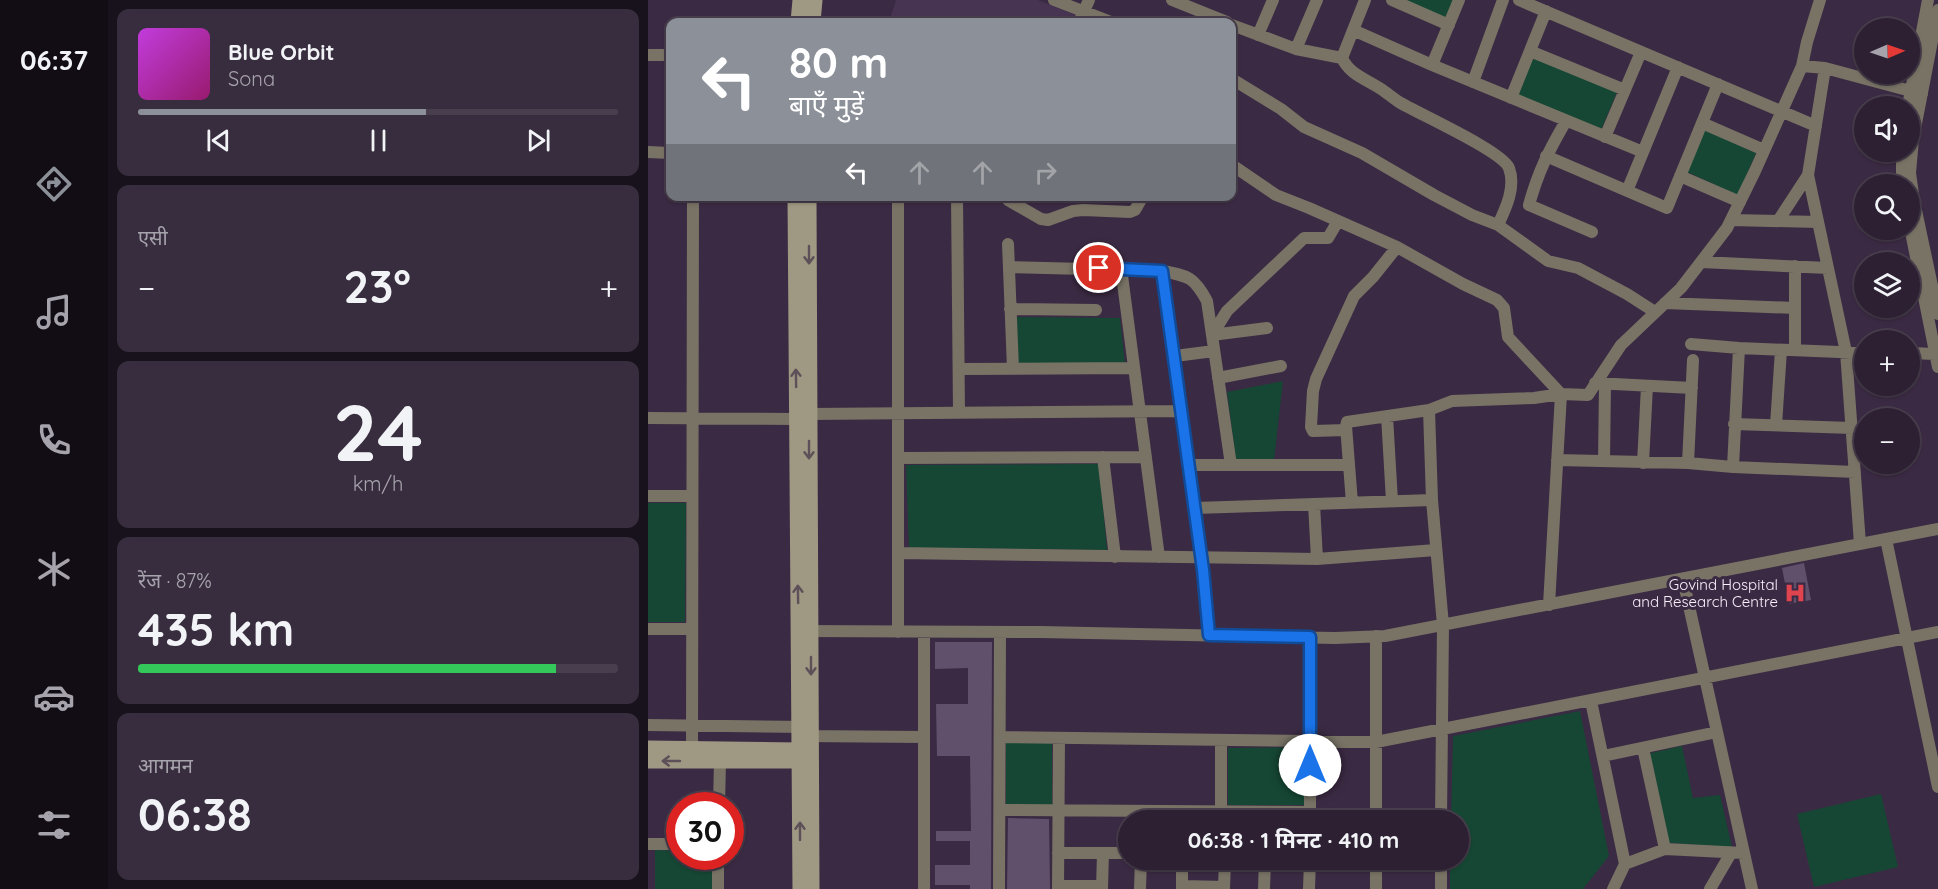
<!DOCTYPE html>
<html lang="hi">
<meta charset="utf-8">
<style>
:root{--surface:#2c2032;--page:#382d3e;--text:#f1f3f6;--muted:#a6a3ac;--line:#483e4d;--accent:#8c9099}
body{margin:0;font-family:Quicksand,"Noto Sans Devanagari",sans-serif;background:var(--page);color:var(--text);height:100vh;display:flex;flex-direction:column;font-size:22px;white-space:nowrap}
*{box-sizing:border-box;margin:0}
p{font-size:20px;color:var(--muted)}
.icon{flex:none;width:33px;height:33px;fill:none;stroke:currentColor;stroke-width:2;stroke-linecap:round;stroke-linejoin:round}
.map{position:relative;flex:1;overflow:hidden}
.sheet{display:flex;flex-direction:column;gap:9px;padding:9px;background:#18121c;width:540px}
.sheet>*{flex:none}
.guide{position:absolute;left:18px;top:18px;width:570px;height:183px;border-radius:12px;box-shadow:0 2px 4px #0004,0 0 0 2px var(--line);background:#8c9099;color:#fff;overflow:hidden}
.needle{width:39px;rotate:88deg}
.controls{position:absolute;left:1206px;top:18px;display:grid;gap:12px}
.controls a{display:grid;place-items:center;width:66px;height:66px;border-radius:50%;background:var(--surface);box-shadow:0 2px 4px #0004,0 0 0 2px var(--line);font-size:30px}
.speed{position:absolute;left:18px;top:792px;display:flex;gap:12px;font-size:30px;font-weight:700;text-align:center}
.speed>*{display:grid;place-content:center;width:78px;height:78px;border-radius:50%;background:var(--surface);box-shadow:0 2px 4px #0004,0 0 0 2px var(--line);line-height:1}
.speed .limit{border:9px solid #d22;background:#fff;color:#111}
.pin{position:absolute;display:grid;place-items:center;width:51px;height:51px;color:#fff;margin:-26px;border:3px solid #fff;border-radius:50%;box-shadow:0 2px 6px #0007}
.me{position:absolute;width:66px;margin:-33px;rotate:0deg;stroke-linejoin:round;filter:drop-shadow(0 0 4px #0008)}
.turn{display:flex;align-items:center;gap:21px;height:126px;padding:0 24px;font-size:27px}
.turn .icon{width:78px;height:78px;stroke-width:2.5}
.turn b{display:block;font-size:42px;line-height:51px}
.lanes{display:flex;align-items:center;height:57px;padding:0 24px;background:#0003;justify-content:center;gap:30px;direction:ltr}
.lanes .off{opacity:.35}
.big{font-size:45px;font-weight:700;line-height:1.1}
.sheet .card{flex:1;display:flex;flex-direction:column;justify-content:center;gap:9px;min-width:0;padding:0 21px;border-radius:12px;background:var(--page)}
.sheet .dial{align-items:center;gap:0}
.dial b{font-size:78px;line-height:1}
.song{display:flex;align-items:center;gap:18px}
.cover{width:72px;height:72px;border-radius:9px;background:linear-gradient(135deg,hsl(290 70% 55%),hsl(320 70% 35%))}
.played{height:6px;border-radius:3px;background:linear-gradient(90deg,var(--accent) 60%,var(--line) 60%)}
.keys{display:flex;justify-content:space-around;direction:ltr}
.heat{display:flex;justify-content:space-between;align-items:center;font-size:33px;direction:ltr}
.charge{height:9px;border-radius:4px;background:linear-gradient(90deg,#34c759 87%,var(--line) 0)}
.trip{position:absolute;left:470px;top:810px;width:351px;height:60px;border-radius:30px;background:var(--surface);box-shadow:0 2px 4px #0004,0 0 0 2px var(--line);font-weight:700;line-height:60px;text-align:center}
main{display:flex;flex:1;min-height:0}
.tab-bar{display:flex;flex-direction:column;width:108px;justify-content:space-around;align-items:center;background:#120d14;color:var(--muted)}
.tab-bar .icon{width:42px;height:42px}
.tab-bar .on{color:var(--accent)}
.tab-bar b{font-size:27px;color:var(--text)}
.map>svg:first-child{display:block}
.built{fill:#473352}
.green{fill:#164734}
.building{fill:#61506b}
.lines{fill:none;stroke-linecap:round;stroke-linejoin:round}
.street{stroke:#787365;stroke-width:12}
.secondary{stroke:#9f9882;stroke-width:15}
.oneway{stroke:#5e5059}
.route-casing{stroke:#114b97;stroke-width:15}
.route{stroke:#1a73e8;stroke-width:10}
.labels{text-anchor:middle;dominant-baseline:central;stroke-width:6;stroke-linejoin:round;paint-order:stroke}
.poi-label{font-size:15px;fill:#f9f0fd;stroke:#3b2a43;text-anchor:end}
</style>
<main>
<nav class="tab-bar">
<b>06:37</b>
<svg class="icon on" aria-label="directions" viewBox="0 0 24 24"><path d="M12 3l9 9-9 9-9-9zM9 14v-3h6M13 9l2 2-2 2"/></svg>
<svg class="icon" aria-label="music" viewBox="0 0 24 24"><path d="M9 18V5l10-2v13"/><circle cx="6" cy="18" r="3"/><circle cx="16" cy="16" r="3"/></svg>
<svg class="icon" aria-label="phone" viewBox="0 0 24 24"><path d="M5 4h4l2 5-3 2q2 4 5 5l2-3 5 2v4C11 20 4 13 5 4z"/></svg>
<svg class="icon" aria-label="climate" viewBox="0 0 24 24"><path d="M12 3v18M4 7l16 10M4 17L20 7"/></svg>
<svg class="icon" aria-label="car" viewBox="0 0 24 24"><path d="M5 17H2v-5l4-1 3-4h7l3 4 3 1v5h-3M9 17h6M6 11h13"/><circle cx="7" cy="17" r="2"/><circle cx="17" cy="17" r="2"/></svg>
<svg class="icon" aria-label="filters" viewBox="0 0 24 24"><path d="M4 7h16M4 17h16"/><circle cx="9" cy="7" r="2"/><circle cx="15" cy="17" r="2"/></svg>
</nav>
<section class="sheet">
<div class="card">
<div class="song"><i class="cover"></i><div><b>Blue Orbit</b><p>Sona</p></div></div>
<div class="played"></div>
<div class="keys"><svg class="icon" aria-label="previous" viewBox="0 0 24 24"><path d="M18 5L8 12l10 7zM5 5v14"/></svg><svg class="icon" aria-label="pause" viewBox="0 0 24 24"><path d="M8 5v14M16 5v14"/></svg><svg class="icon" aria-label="next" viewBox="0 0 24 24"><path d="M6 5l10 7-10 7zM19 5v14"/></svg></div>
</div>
<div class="card"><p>एसी</p>
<div class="heat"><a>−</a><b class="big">23°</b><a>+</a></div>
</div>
<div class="card dial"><b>24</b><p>km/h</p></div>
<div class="card"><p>रेंज · 87%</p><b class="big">435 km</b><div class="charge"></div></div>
<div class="card"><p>आगमन</p><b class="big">06:38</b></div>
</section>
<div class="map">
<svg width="1290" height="889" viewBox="0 0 1290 889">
<rect width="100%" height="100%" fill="#3b2a43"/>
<path class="built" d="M 248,0 L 390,0 L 429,16 L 426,22 L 241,22 Z"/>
<path class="green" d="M 756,0 L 807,0 L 799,19 Z
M 885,58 L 969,92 L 953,130 L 870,95 Z
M 1057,130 L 1108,153 L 1090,195 L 1039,172 Z
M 364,317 L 472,318 L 477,363 L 367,364 Z
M 635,381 L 626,460 L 588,460 L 579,392 Z
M 451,464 L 459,550 L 261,548 L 258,465 Z
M 0,503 L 38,503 L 37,622 L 0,622 Z
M 932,711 L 961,856 L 935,889 L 802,889 L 802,860 L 810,860 L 810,820 L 803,820 L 805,736 Z
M 358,742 L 404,742 L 404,805 L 358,805 Z
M 1034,746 L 1045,798 L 1072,795 L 1084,847 L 1019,843 L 999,754 Z
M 656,747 L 656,805 L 580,805 L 580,748 Z
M 1233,794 L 1250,867 L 1166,887 L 1149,814 Z
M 7,850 L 31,851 L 32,856 L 65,857 L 64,889 L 7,889 Z"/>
<path class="building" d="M 1156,563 L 1163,600 L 1141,604 L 1134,568 Z
M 287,642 L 344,642 L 343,889 L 322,889 L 322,885 L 287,885 L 287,865 L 322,865 L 322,841 L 288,841 L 288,831 L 323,831 L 322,756 L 289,756 L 288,704 L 320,704 L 320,668 L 287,669 Z
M 360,818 L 401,819 L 402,889 L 359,889 Z"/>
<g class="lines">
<path class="street" d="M 406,0 L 463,22
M 524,0 L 579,22
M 717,0 L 694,58 C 702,75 718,79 733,89 C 739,93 745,98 751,102 C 771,114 854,151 861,168 C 868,187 858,208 850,225
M 744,0 L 801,25
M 871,0 L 1168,126
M 1290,10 L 1265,139 L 1262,173 L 1266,201 L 1290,314
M 431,22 L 441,0
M 584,25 L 648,49 L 694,58
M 705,30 L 784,65 L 995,152
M 610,35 L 625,0
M 648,49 L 669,0
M 882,51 L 977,90
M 0,55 L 22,55
M 784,65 L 811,0
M 1154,66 L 1159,42 L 1172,0
M 1177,68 L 1160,175 L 1198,352 L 1212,544
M 584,79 L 633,109 L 656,127 L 714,153 L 786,195 L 824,215 L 850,225 L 900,261 L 930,268 L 979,294 L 1007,312
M 825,82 L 855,0
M 863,98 L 898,11
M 1260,106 L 1280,0
M 918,121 C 901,150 890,172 881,205 L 944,232
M 1054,123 L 1116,150
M 957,137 L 993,52
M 0,152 L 22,153
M 1254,152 L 1254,184
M 898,156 L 1019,208 L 1070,84
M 584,165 L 628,195 L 661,208 L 749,247 L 815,284 L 849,300 L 856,308 L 860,337 L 913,394 L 886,398 L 804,401 L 781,410 L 699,422 L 698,426 L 704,503
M 1032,176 L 1092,202
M 979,191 L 1030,67
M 250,196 L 250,632
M 309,196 L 311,413
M 357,196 L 360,200 L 393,219 L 400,220 L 425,211 L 435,210 L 482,212 L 487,210 L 495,196
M 1083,220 L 1170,222
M 1130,221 L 1160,175
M 1262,227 L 1290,367
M 360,244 L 365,369
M 1053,262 L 1180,268
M 361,267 L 514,271 C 541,276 546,277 559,301 L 583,465
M 473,268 L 511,557
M 514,271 L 555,570 L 561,635
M 1017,303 L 1147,308
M 362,309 L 448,310
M 564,335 L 579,311 L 656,238 L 680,238 L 690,221
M 564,335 L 619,328
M 1043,344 L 1091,348 L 1216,353
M 1147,350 L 1147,266
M 1262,353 L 1287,354
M 527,356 L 566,351
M 311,369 L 486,368
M 570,378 L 633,366
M 947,383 L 1044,388
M 781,410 L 784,500 L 795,625 L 793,820
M 739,416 L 744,501
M 0,418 L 149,419 L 161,414 L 534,411
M 1086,424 L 1204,428
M 1128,425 L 1133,350
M 698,430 L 665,431 L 663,427 L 665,391 L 668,379 L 706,296 L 725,277 L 749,247
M 455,457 L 467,557
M 250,458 L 498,457
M 909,460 L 1040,463 L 1085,467 L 1207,472
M 956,461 L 957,384
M 995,463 L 999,386
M 1040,463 L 1045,360
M 541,465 L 701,465
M 1085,467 L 1091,348
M 0,496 L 44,496
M 666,504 L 669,559
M 547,508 L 784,500
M 1238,539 L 1290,787
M 250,553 L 669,559 L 788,550
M 1035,579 L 1104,889
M 901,605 L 913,394 L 940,395 L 973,345 L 1033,288 L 1079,228 L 1107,171 L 1154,66 L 1177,68 L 1274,94
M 0,629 L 44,629
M 156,631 L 392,632 L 687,638 L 737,636 L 1290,529
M 943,701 L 977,864
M 0,725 L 158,727
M 154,736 L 276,737
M 352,737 L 728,742 L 1290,632
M 995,748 L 1017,849
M 44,749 L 45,196
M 955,756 L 1069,732
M 71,806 L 72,761
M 352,810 L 662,812
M 573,812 L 573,740
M 662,819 L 662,637
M 728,820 L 728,636
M 0,844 L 32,844
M 410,853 L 480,853
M 410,886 L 454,886
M 534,886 L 576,887
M 70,889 L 70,856
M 276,889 L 276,632
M 351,889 L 352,632
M 410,889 L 411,738
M 454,889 L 455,853
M 492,889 L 493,860
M 534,889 L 534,860
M 576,889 L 577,860
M 616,889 L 617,860
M 661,889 L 662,860
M 728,889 L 728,860
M 793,889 L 793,860
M 965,889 L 977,864 L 1017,849 L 1096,853
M 1062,889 L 1083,853"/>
<path class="secondary" d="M 150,22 L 152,0
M 165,22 L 167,0
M 147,196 L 152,889
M 161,196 L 164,889
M 0,748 L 152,750 L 161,754
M 0,761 L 152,761 L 159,758"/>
</g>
<defs><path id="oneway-shaft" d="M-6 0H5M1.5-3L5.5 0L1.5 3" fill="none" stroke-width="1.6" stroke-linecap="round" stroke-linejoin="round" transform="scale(1.5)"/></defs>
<g class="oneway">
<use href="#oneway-shaft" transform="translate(161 255) rotate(90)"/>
<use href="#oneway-shaft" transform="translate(148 378) rotate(-91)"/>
<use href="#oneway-shaft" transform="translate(161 450) rotate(90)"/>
<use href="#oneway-shaft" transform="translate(150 594) rotate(-91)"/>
<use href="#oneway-shaft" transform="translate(163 666) rotate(90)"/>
<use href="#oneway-shaft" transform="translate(23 761) rotate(-180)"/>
<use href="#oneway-shaft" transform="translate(152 831) rotate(-90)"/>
</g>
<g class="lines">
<defs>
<path id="route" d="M 451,268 L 514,271 L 555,570 L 561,635 L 662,637 L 662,765"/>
</defs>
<use href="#route" class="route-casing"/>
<use href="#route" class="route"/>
</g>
<defs>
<symbol id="hospital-bare" viewBox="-9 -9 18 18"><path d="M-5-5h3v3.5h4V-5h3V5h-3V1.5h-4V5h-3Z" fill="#e0444e" stroke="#3b2a43" stroke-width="2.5" paint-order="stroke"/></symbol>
</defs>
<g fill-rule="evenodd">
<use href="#hospital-bare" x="1132" y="578" width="30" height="30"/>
</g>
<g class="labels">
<g class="poi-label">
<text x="1130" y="584">Govind Hospital<tspan x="1130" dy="17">and Research Centre</tspan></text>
</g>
</g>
</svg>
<div class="controls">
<a><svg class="needle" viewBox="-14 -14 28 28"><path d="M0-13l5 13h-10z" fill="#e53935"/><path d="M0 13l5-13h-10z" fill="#a6a3ac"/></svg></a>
<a><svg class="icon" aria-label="sound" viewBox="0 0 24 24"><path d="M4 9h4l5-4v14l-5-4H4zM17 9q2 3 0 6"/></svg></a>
<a><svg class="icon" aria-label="search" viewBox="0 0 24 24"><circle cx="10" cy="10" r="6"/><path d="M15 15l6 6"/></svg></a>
<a><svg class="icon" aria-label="layers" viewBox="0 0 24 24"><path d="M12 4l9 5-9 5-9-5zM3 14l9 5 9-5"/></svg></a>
<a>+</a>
<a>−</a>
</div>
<div class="speed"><div class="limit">30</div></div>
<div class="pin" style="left:451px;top:268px;background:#d93025"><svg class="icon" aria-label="arrive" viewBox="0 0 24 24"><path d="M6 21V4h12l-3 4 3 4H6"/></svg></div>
<svg class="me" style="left:662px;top:765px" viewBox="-20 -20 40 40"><circle r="19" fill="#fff"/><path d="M0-13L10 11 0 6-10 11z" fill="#1a73e8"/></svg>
<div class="trip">06:38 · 1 मिनट · 410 m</div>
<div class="guide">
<div class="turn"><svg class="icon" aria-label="left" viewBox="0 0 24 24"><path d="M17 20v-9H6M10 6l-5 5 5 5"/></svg><div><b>80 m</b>बाएँ मुड़ें</div></div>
<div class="lanes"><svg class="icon" aria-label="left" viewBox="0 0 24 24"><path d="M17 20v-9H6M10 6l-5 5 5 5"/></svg><svg class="icon off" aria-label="ahead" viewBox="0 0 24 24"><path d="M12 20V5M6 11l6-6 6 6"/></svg><svg class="icon off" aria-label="ahead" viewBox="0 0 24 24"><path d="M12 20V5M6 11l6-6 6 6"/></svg><svg class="icon off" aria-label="right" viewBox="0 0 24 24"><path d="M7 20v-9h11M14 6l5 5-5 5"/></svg></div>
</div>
</div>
</main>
